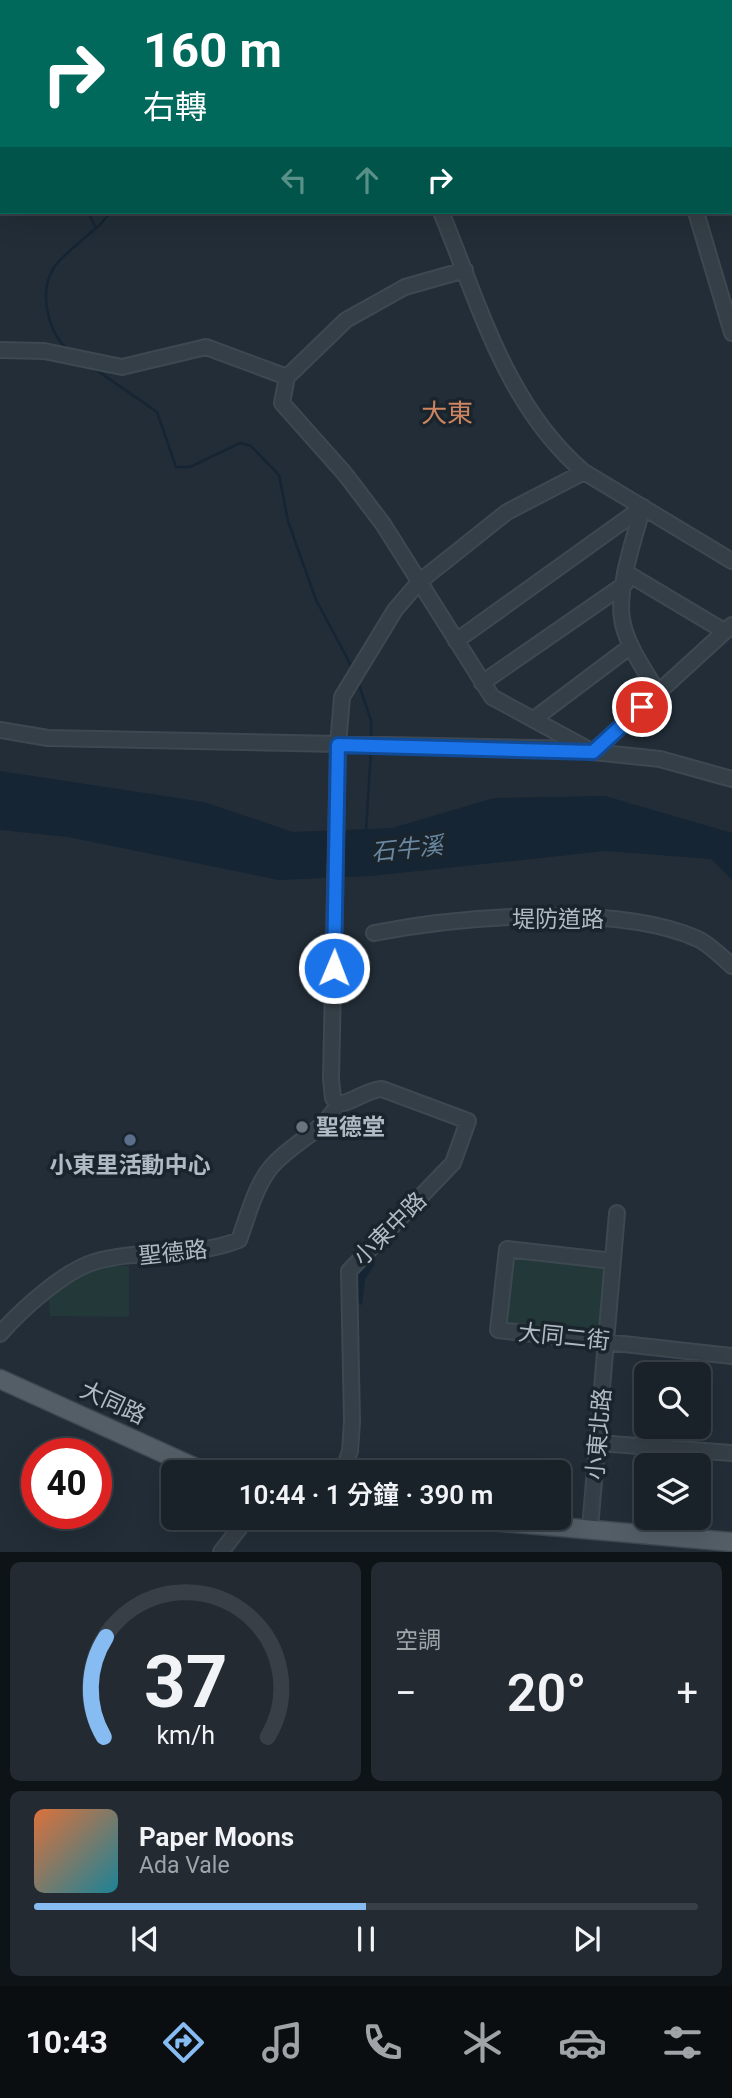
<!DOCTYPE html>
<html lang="zh-TW">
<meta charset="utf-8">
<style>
:root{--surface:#1a2229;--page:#232a31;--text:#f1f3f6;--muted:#9fa4a8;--line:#383f46;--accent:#86bcf2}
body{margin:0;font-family:Roboto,"Noto Sans TC",sans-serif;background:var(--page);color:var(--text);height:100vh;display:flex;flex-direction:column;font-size:26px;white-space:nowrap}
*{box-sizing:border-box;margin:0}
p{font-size:23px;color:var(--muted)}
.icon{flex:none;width:38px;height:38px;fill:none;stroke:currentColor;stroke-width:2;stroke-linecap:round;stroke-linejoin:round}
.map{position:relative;height:1552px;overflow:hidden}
.details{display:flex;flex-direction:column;gap:10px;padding:10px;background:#0e1317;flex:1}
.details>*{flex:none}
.guide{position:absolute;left:0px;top:0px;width:733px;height:214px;box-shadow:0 7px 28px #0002,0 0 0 2px var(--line);background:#00695c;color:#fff;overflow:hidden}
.tools{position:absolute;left:634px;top:1362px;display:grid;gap:14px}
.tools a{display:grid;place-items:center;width:77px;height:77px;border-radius:10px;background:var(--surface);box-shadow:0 7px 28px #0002,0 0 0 2px var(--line);font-size:35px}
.speed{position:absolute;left:21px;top:1438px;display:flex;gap:14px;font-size:35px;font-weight:700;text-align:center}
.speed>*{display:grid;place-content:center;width:91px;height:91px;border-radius:50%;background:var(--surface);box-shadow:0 7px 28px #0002,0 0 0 2px var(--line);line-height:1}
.speed .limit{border:10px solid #d22;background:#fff;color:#111}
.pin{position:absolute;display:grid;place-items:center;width:60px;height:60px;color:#fff;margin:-30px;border:4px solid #fff;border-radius:50%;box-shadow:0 2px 7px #0007}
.me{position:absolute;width:77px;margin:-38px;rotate:1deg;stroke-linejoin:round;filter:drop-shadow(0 0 5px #0008)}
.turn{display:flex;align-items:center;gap:24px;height:147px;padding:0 28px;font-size:32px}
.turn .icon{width:91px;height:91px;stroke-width:2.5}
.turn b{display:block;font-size:49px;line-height:60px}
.lanes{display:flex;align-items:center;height:66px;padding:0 28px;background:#0003;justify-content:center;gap:35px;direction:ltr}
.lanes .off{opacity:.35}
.big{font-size:52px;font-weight:600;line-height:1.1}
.details .widget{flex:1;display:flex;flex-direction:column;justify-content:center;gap:10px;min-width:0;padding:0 24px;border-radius:10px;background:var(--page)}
.details .dial{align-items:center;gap:0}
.dial svg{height:182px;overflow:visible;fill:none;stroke:var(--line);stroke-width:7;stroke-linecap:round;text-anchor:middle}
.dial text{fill:var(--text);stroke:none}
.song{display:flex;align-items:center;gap:21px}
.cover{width:84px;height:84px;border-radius:10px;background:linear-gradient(135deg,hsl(20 70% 55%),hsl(190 70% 35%))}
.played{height:7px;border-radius:4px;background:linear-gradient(90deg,var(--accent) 50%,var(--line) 50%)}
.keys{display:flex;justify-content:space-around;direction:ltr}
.heat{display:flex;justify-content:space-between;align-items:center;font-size:38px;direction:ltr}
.details .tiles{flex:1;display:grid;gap:10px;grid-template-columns:1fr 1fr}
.widget:last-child{grid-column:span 2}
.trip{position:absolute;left:161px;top:1460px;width:410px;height:70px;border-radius:10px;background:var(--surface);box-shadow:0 7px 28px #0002,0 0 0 2px var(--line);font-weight:600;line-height:70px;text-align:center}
.tab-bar{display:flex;height:112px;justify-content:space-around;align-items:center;background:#0a0e10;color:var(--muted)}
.tab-bar .icon{width:49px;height:49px}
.tab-bar .current{color:var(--accent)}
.tab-bar b{font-size:32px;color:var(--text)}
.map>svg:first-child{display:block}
.green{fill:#233838}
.water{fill:#162533}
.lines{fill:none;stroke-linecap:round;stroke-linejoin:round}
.stream{stroke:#162533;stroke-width:2.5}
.minor-casing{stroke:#3e4851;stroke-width:18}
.major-casing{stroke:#3e4851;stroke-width:21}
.minor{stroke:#353f47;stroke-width:14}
.major{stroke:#535e67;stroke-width:18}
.route-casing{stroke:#114b97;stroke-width:18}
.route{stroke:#1a73e8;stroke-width:12}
.worship-dot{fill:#6b7280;stroke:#1a242c;stroke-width:2.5}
.service-dot{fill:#5c6f8a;stroke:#1a242c;stroke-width:2.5}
.labels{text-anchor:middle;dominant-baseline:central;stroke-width:7;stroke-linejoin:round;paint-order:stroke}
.street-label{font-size:23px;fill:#afbac4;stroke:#1a242c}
.poi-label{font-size:23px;font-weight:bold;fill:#afbac4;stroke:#1a242c;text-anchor:start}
.water-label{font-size:24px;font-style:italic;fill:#6a88a1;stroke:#1a242c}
.quarter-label{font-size:26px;fill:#cd8461;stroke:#1a242c}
</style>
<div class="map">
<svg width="732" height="1552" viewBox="0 0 732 1552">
<rect width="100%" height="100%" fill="#222d37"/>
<path class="green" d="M 512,1253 L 609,1266 L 600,1336 L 502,1324 Z
M 97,1266 L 129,1266 L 129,1317 L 50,1316 L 48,1294 Z"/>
<path class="water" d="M 0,771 L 204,802 L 293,832 L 392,828 L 494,798 L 605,796 L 732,833 L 732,880 L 711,859 L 606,851 L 371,876 L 279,880 L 68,837 L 0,830 Z
M 367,1254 L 375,1264 L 365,1279 L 362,1305 L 355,1301 L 355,1275 Z"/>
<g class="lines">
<path class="stream" d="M 0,39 L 2,42
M 97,228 L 111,212
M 67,349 C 47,330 38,290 55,266 C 66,252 83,240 96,228 L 88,212
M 92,367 L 157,412 L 176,467 L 190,467 L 240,443 L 251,446 L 279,475 L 288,521 L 316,600 L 353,669
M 358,682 L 371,720 L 371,740
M 366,830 L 371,750"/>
<defs>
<path id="minor" d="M 395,0 L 396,2
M 615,0 L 616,2
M 433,2 L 433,0
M 441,212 C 479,303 506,406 584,472 L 732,561
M 696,212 L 732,333
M 465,270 L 405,287 L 346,320 L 287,377 L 282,403 L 345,474 L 383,524 L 492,697 L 593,752 L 732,625
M 0,350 L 44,351 L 122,367 L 206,347 L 287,377
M 643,507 C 634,538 617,588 622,619 C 626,645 645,670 658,693
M 625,572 L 724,631
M 456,641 L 643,507
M 482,683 L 625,584
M 534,719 L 631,646
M 0,730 L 48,738 L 583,749
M 593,752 L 660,759 L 732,779
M 374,933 C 460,916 618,903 698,939 C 710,945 722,957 732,966
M 338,1104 L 333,1098 L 331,1079 L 338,745 L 342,697 L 395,610 L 419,582 L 507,512 L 584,472
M 338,1104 C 353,1103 365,1090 382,1089 L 468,1121 L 453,1163 L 349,1271 L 352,1421 L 350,1451 L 343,1472
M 613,1261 L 507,1249 L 498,1330 L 732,1356
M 0,1334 C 21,1310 64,1271 94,1262 C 141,1248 191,1259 239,1240 C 248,1216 255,1186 272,1166 C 293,1142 323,1132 338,1104
M 598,1443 L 732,1453
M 590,1528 L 617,1213
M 221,1552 L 248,1517"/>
<path id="major" d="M 0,1379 L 205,1472
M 446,1517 L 732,1542"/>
</defs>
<use href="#minor" class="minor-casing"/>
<use href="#major" class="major-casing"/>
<use href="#minor" class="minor"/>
<use href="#major" class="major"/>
</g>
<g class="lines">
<defs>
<path id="route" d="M 334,968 L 338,745 L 593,752 L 642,707"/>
</defs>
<use href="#route" class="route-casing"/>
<use href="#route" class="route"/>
</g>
<circle class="worship-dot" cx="302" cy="1127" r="7"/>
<circle class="service-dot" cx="130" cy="1140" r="7"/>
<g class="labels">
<g class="street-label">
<text x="558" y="919">堤防道路</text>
<text transform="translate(390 1229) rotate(-45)">小東中路</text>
<text transform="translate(173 1253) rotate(-6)">聖德路</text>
<text transform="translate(564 1337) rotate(6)">大同二街</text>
<text transform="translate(113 1403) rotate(25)">大同路</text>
<text transform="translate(599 1434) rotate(-85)">小東北路</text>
</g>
<g class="poi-label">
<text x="316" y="1127">聖德堂</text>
<text x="130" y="1165" text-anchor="middle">小東里活動中心</text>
</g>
<g class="water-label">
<text transform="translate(407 849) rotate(-6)">石牛溪</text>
</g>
<g class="quarter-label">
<text x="447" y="413">大東</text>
</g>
</g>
</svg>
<div class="tools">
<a><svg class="icon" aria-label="search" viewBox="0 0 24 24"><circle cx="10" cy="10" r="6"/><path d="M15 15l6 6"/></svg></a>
<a><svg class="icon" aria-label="layers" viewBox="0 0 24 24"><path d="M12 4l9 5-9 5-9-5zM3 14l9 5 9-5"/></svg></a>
</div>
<div class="speed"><div class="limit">40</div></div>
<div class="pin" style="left:642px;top:707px;background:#d93025"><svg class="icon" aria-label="arrive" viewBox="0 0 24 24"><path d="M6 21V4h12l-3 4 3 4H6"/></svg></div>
<svg class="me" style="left:334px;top:968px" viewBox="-20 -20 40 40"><circle r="17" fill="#1a73e8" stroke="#fff" stroke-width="3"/><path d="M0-11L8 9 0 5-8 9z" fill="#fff"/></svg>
<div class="trip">10:44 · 1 分鐘 · 390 m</div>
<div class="guide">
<div class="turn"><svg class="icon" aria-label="right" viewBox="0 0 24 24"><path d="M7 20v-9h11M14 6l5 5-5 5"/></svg><div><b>160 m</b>右轉</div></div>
<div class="lanes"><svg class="icon off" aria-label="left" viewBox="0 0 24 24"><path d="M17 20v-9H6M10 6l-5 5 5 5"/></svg><svg class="icon off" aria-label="ahead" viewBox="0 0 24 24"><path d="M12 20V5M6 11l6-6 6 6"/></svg><svg class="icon" aria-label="right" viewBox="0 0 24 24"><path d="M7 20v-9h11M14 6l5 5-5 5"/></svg></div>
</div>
</div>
<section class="details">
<div class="tiles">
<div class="widget dial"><svg viewBox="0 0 100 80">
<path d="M14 69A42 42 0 1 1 86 69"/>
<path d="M14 69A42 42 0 0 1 15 25" stroke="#86bcf2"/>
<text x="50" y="56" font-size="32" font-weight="700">37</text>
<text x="50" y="72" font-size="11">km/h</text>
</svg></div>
<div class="widget"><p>空調</p>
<div class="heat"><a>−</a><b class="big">20°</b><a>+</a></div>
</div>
<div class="widget">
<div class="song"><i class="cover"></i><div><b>Paper Moons</b><p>Ada Vale</p></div></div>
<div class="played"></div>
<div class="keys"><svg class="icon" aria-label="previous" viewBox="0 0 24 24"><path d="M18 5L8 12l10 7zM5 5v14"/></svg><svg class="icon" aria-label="pause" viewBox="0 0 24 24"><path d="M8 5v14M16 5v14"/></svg><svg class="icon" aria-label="next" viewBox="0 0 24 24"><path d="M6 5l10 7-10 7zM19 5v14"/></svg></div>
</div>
</div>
</section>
<nav class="tab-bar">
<b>10:43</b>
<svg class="icon current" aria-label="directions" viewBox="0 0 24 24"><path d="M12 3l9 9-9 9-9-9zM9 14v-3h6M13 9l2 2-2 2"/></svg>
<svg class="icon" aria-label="music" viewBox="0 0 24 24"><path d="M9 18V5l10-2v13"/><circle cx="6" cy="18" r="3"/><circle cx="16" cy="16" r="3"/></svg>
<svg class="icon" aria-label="phone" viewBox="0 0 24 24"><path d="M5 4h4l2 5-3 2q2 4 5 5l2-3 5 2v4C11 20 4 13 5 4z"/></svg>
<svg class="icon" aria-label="climate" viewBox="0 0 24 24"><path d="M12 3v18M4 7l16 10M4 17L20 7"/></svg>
<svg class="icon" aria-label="car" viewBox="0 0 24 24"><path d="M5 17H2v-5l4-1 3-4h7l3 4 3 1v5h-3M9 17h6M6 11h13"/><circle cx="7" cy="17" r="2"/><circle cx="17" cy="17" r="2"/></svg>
<svg class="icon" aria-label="filters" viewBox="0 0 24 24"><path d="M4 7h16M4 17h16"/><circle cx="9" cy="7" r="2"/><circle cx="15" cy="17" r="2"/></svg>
</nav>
